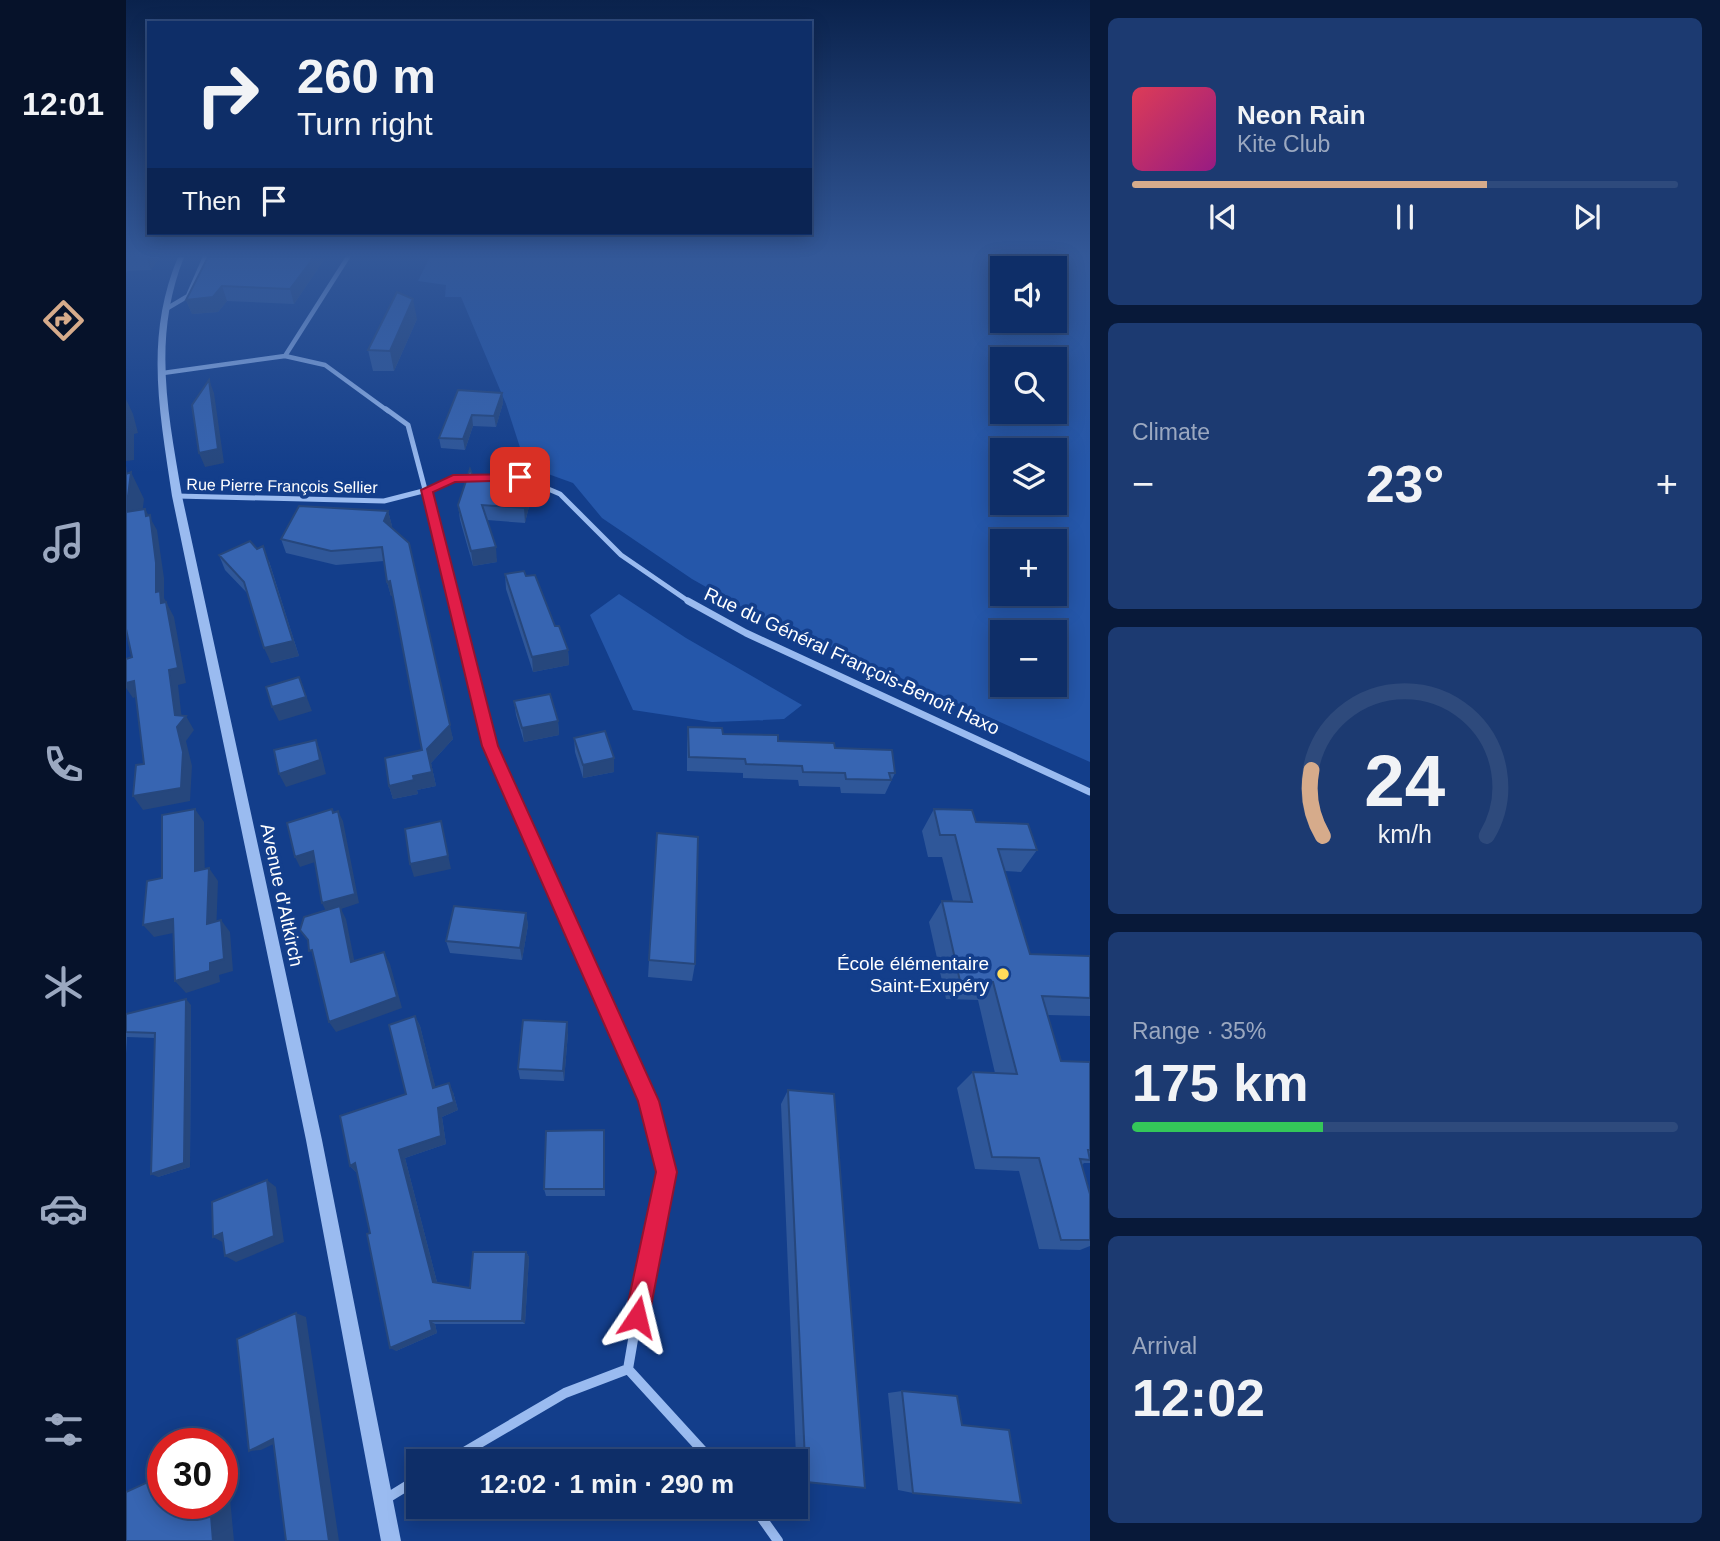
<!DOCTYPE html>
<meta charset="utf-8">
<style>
:root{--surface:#0e2e68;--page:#1c3a71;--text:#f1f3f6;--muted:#9ba8c0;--line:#2e4a7c;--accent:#d6ab8b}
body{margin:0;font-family:Arial,sans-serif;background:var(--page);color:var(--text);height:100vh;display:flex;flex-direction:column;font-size:26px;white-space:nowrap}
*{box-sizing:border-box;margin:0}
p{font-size:23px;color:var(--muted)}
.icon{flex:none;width:38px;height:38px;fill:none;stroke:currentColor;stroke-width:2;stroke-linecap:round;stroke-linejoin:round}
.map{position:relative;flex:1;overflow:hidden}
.panel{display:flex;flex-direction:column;gap:18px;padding:18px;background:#081939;width:630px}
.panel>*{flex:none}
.banner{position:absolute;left:21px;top:21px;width:665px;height:214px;border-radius:0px;box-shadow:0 4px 18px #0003,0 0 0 2px var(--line);background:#0e2e68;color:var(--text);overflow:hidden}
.controls{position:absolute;left:864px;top:256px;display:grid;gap:14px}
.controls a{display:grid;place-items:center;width:77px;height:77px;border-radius:0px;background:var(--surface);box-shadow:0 4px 18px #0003,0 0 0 2px var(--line);font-size:35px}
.speed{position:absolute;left:21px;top:1428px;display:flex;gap:14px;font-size:35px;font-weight:700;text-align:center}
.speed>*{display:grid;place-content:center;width:91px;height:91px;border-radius:50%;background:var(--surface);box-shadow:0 4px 18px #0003,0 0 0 2px var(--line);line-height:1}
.speed .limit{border:10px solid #d22;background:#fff;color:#111}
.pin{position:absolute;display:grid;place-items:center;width:60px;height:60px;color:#fff;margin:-30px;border-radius:14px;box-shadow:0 4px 10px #0006}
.me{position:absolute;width:77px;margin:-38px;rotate:10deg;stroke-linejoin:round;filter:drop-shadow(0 0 5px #0008)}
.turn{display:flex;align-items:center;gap:24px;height:147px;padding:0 35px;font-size:32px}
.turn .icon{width:91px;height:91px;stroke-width:2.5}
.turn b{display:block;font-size:49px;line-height:60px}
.then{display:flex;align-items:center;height:66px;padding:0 35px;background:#0003;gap:14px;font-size:26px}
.big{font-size:52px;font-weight:800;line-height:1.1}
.panel .tile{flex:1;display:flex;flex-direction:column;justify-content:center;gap:10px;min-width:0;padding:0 24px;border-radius:10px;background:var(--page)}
.panel .dial{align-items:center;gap:0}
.dial svg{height:182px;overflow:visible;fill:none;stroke:var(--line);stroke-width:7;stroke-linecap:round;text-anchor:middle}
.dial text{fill:var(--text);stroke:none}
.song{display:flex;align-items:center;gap:21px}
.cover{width:84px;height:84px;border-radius:10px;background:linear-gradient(135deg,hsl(350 70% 55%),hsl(310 70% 35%))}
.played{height:7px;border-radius:4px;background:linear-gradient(90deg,var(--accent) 65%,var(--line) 65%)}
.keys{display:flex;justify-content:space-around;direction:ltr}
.heat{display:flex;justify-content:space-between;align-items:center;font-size:38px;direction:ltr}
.charge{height:10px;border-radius:5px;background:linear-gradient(90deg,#34c759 35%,var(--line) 0)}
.trip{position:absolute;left:280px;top:1449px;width:402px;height:70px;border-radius:0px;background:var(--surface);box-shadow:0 4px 18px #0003,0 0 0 2px var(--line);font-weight:800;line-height:70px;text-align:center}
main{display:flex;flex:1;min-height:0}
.tabs{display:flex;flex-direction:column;width:126px;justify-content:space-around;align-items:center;background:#06122a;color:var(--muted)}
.tabs .icon{width:49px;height:49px}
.tabs .selected{color:var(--accent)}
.tabs b{font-size:32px;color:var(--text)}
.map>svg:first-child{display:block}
.green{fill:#2557aa;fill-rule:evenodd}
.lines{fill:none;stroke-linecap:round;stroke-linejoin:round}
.minor-far4{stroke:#9abbf0;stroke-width:4.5}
.minor-far3{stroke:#9abbf0;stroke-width:5}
.minor-far2{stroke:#9abbf0;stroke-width:7}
.minor-far1{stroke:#9abbf0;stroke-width:9}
.minor{stroke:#9abbf0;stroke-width:10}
.tertiary{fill:#9abbf0;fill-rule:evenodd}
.wall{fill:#2f5799}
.shaded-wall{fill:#26477d}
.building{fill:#3765b2;stroke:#26477d;stroke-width:2}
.route{fill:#e11d48;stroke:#92132f;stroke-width:2}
.poi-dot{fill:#ffdc5a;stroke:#133e8b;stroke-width:2.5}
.labels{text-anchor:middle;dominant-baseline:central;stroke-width:7;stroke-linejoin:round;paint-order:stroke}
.far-street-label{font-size:16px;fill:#fff;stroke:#133e8b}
.street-label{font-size:19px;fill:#fff;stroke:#133e8b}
.poi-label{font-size:19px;fill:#fff;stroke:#133e8b;text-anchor:end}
</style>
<main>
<nav class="tabs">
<b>12:01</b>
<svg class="icon selected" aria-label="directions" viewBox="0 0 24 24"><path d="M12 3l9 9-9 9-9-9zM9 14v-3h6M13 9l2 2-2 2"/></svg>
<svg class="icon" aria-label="music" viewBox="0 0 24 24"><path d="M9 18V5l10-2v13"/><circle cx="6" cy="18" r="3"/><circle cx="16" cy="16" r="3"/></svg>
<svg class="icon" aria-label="phone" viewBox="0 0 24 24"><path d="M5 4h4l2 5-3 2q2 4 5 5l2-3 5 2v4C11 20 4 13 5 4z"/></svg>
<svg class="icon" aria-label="climate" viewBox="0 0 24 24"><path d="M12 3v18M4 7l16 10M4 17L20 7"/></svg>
<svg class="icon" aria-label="car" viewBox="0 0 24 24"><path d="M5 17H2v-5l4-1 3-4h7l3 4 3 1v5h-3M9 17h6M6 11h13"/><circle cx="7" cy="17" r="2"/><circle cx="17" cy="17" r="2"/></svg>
<svg class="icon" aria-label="filters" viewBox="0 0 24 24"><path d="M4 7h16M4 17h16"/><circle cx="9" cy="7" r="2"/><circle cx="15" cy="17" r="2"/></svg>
</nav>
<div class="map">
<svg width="964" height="1541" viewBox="0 0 964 1541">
<rect width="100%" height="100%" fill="#133e8b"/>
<path class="green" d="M 304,257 L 964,257 L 964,762 L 619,609 L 566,579 L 476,518 L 447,483 L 400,466 L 380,404 L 335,297 L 319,297 L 320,285 L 292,281 ZM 877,268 L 929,268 L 929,320 L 877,320 ZM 877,359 L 929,359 L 929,411 L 877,411 ZM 877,450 L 929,450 L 929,502 L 877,502 ZM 877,541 L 929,541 L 929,593 L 877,593 ZM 877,632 L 929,632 L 929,684 L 877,684 Z
M 493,594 L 560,638 L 676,705 L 658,719 L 614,721 L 586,722 L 507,710 L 464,615 Z"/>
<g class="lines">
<path class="minor-far4" d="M 40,309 L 62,296 L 79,257
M 159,356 L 222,257
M 37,373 L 159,356 L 199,365 L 262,411"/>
<path class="minor-far3" d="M 260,409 L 282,425 L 329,603
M 51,496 L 258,501 L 301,490 L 327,479 L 394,477 L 434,494 L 495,555 L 565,603"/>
<path class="minor-far2" d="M 328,601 L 364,746 L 409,846
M 562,601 L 620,633 L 964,792"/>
<path class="minor-far1" d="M 409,844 L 508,1064 L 523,1101 L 536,1154"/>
<path class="minor" d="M 502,1369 L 586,1461
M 323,1461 L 439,1393 L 502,1369 L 520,1264 L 540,1172 L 535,1152
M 258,1500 L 292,1479
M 628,1507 L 652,1541"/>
<path class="tertiary" d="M 52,257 L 58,257 C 26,338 42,413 56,496 L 196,1140 L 275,1541 L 255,1541 L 180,1140 L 46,496 C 34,413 18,338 52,257 Z"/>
</g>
<path class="wall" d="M 0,257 L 35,257 L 25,270 L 1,271 L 0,274 Z
M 82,257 L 200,257 L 168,304 L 101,301 L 92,312 L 66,314 L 60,300 Z
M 291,319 L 268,371 L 247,371 L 242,350 Z
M 376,393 L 377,403 L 370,427 L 347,426 L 339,450 L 315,448 L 313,438 Z
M 348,480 L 404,483 L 405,498 L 399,523 L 361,520 L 371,562 L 347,566 L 334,520 L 332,505 Z
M 262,511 L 266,526 L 265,528 L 327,739 L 305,763 L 310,786 L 291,790 L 292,794 L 267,799 L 263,786 L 296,750 L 267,596 L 265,596 L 261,582 L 258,561 L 210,565 L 160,553 L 155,539 Z
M 131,549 L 143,561 L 173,656 L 145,663 L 122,594 L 99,570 L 93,555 Z
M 379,574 L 400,576 L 442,650 L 443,665 L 407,672 L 380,589 Z
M 388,701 L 432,721 L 433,735 L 398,742 L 390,715 Z
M 562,727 L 597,734 L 709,748 L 769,773 L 759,794 L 715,793 L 714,787 L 673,786 L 672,780 L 617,778 L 617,773 L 561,771 L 561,742 Z
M 448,738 L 488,772 L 457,778 L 449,752 Z
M 808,809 L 850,822 L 911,850 L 895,872 L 879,871 L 904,954 L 964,956 L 964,1016 L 922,1015 L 935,1061 L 964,1062 L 964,1163 L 958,1163 L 956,1165 L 964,1194 L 964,1246 L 954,1250 L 913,1249 L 893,1171 L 849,1169 L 831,1088 L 847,1072 L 869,1073 L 852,1000 L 820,999 L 803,922 L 816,901 L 827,901 L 816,857 L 802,857 L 796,831 Z
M 531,833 L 569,964 L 566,981 L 522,977 Z
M 400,913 L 402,925 L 396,960 L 324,953 L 320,941 Z
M 65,1005 L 64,1167 L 32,1177 L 29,1038 L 1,1037 L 0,1054 L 0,1014 Z
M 289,1016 L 294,1026 L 309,1087 L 327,1092 L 332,1110 L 316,1117 L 320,1144 L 279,1158 L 311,1282 L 344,1288 L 400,1252 L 403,1257 L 399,1324 L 309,1324 L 311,1333 L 270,1351 L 231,1173 L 224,1166 L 280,1094 Z
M 441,1022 L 442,1033 L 438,1081 L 394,1079 L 392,1069 Z
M 662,1090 L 680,1482 L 671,1480 L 655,1104 Z
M 478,1130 L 479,1196 L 420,1196 L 418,1189 Z
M 776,1391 L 787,1493 L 772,1490 L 762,1393 Z"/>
<path class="shaded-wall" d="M 20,257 L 35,257 L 25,270 Z
M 188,257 L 200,257 L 168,304 L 164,289 Z
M 96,286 L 101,301 L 92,312 L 66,314 L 60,300 Z
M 287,299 L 291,319 L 268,371 L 264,351 Z
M 83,380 L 88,393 L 98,463 L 79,467 L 73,453 Z
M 376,393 L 377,403 L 370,427 L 368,416 Z
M 0,399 L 7,414 L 12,433 L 8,434 L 8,460 L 0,461 Z
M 346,415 L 347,426 L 339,450 L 337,439 Z
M 0,465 L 3,487 L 5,472 L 18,499 L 15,523 L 0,525 Z
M 404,483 L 405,498 L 399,523 L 398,508 Z
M 19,509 L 31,530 L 38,578 L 38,598 L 48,617 L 60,683 L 52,685 L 56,720 L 60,716 L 68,730 L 60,741 L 66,766 L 64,801 L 17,810 L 7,796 L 49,715 L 35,603 L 30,592 Z
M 262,511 L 266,526 L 261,536 L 258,521 Z
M 137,546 L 173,656 L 145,663 L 138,648 Z
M 370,547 L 371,562 L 347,566 L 345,551 Z
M 264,581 L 268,596 L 265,596 L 261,582 Z
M 442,650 L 443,665 L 407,672 L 406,657 Z
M 173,677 L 186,711 L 153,721 L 146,707 Z
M 8,681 L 17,695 L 7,698 L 0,688 L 0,683 Z
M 432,721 L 433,735 L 398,742 L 396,728 Z
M 324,725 L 327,739 L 305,763 L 310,786 L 291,790 L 292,794 L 267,799 L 263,786 L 287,776 L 301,749 Z
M 190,740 L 195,753 L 200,774 L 160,787 L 153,774 Z
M 488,758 L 488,772 L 457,778 L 457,765 Z
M 69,809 L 78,822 L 79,884 L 69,871 Z
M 212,811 L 217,821 L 233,903 L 215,909 L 220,919 L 231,974 L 196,903 Z
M 315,821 L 325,869 L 288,877 L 284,864 Z
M 187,851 L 192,861 L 174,867 L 169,857 Z
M 83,868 L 92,881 L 90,936 L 81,924 Z
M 400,913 L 402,925 L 396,960 L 394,948 Z
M 47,919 L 57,931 L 28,937 L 17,925 Z
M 95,920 L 104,932 L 107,971 L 93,975 L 94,982 L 60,993 L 49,981 L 84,963 Z
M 258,952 L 264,964 L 276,1008 L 210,1032 L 203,1022 Z
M 60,999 L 65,1005 L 64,1167 L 32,1177 L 25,1174 Z
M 289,1016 L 294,1026 L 312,1097 L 307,1088 Z
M 441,1022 L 442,1033 L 438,1081 L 437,1071 Z
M 323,1083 L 327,1092 L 332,1110 L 316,1117 L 320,1144 L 279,1158 L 312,1286 L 307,1282 L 273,1150 L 312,1108 Z
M 229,1163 L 231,1173 L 224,1166 Z
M 141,1180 L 150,1187 L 158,1242 L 110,1262 L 99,1256 Z
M 96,1233 L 98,1243 L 87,1237 Z
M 400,1252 L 403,1257 L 399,1324 L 396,1321 Z
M 170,1313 L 180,1317 L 213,1541 L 203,1541 Z
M 304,1321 L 309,1324 L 311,1333 L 270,1351 L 264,1348 Z
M 147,1439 L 158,1439 L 135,1450 L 123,1451 Z
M 96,1455 L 100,1455 L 108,1541 L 87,1541 L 84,1503 L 96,1503 Z"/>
<path class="building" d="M 82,257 L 188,257 L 164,289 L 96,286 L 87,297 L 60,300 Z
M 271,292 L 287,299 L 264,351 L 242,350 Z
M 83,380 L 92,449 L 73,453 L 66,405 Z
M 332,390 L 376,393 L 368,416 L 346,415 L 337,439 L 313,438 Z
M 344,469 L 348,480 L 404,483 L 398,508 L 356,505 L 370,547 L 345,551 L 332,505 Z
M 5,472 L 2,496 L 0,496 L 0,474 Z
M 173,506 L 262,511 L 258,521 L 283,543 L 324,725 L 301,749 L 306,772 L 287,776 L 288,780 L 263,786 L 259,758 L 296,750 L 268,602 L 264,581 L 261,582 L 256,547 L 205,551 L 155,539 Z
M 19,509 L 20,516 L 24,515 L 30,563 L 30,592 L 34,591 L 35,603 L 40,602 L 52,668 L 43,670 L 49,715 L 60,716 L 51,727 L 57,752 L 55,788 L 7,796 L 10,765 L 18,764 L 8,681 L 0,683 L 0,659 L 6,657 L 0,629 L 0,512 Z
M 124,541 L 131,549 L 137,546 L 167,641 L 138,648 L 118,582 L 93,555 Z
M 398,571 L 400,576 L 409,575 L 429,626 L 433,626 L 442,650 L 406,657 L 379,574 Z
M 173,677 L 180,697 L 146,707 L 140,687 Z
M 424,694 L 432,721 L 396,728 L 388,701 Z
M 562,727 L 596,728 L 597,734 L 652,735 L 652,741 L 708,743 L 709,748 L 766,750 L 769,773 L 763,773 L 765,780 L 720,779 L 719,773 L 677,772 L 676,766 L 620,764 L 619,759 L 563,757 Z
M 479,731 L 488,758 L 457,765 L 448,738 Z
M 190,740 L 194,760 L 153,774 L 148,750 Z
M 69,809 L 69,871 L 83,868 L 81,924 L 95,920 L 98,959 L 84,963 L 84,971 L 49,981 L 47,919 L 17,925 L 21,881 L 36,878 L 36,815 Z
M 206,809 L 207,813 L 212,811 L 229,894 L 196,903 L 187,851 L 169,857 L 161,823 Z
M 808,809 L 846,810 L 850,822 L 902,824 L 911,850 L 872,849 L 904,954 L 964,956 L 964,998 L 916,996 L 935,1061 L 964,1062 L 964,1150 L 962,1150 L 964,1160 L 954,1159 L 964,1194 L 964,1240 L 935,1240 L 913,1158 L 866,1157 L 847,1072 L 891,1074 L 867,982 L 834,981 L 816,901 L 846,902 L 829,835 L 814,835 Z
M 315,821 L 322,856 L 284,864 L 279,829 Z
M 531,833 L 572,837 L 569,964 L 523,960 Z
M 214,906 L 225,962 L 258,952 L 271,997 L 203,1022 L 186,950 L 183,951 L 182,940 L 174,930 L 178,917 Z
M 328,906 L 400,913 L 394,948 L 320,941 Z
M 60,999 L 58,1163 L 25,1174 L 29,1033 L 0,1032 L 0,1014 Z
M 289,1016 L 307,1088 L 323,1083 L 328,1102 L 312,1108 L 315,1136 L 273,1150 L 307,1282 L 344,1288 L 347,1252 L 400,1252 L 396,1321 L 304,1321 L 306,1330 L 264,1348 L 241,1234 L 244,1233 L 229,1163 L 224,1166 L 214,1116 L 280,1094 L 263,1025 Z
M 397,1020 L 441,1022 L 437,1071 L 392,1069 Z
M 662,1090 L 708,1094 L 739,1488 L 680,1482 Z
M 478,1130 L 478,1189 L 418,1189 L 420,1131 Z
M 141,1180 L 148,1236 L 99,1256 L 96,1233 L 87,1237 L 86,1202 Z
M 170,1313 L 203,1541 L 160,1541 L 147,1439 L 123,1451 L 111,1339 Z
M 776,1391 L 831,1396 L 836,1425 L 883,1430 L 895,1503 L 787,1493 Z
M 37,1475 L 37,1503 L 84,1503 L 87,1541 L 0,1541 L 0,1492 Z"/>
<linearGradient id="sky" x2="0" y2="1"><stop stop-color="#0a224c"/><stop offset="0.54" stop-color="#335898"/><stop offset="1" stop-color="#335898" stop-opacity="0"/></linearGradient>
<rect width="964" height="473" fill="url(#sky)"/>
<path class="route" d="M 394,474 L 398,475 L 398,480 L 329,482 L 307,492 L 372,746 L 533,1101 L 551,1172 L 523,1317 L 520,1325 L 511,1329 L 503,1325 L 499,1317 L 530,1172 L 512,1101 L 356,746 L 295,490 L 327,475 Z"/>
<circle class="poi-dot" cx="877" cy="974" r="7"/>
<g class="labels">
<g class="far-street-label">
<text transform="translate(156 486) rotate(1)">Rue Pierre François Sellier</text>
</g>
<g class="street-label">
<text transform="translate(726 661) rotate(25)">Rue du Général François-Benoît Haxo</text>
<text transform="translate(156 895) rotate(78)">Avenue d'Altkirch</text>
</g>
<g class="poi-label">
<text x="863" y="963">École élémentaire<tspan x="863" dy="22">Saint-Exupéry</tspan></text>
</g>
</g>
</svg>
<div class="controls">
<a><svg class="icon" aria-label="sound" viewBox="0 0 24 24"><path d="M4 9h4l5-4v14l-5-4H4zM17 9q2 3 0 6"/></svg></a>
<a><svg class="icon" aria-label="search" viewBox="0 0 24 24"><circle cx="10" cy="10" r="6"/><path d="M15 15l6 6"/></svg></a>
<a><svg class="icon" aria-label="layers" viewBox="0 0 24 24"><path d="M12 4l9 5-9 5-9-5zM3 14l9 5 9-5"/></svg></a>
<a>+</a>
<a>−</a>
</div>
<div class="speed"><div class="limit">30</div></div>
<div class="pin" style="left:394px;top:477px;background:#d93025"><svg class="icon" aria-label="arrive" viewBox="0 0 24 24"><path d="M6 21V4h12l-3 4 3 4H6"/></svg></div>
<svg class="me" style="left:511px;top:1317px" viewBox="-20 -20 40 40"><path d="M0-17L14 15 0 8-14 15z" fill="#e11d48" stroke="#fff" stroke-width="4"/></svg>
<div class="trip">12:02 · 1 min · 290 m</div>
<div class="banner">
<div class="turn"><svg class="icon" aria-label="right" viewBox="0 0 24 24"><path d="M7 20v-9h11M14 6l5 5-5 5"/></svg><div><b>260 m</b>Turn right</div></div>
<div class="then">Then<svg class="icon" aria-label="arrive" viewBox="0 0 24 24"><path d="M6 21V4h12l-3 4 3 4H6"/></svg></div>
</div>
</div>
<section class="panel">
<div class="tile">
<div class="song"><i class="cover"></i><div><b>Neon Rain</b><p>Kite Club</p></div></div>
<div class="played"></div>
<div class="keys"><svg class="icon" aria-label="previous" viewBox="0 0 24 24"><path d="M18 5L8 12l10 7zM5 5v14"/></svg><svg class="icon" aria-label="pause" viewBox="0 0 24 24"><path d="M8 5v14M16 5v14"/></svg><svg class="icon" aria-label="next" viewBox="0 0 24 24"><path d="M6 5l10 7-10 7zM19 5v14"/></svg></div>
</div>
<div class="tile"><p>Climate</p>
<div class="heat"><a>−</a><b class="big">23°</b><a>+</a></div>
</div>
<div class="tile dial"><svg viewBox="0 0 100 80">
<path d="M14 69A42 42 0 1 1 86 69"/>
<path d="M14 69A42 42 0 0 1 9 40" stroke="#d6ab8b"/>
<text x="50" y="56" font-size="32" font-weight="700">24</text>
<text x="50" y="72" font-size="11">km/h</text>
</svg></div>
<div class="tile"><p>Range · 35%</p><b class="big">175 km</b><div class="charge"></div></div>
<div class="tile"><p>Arrival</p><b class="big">12:02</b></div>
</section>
</main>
